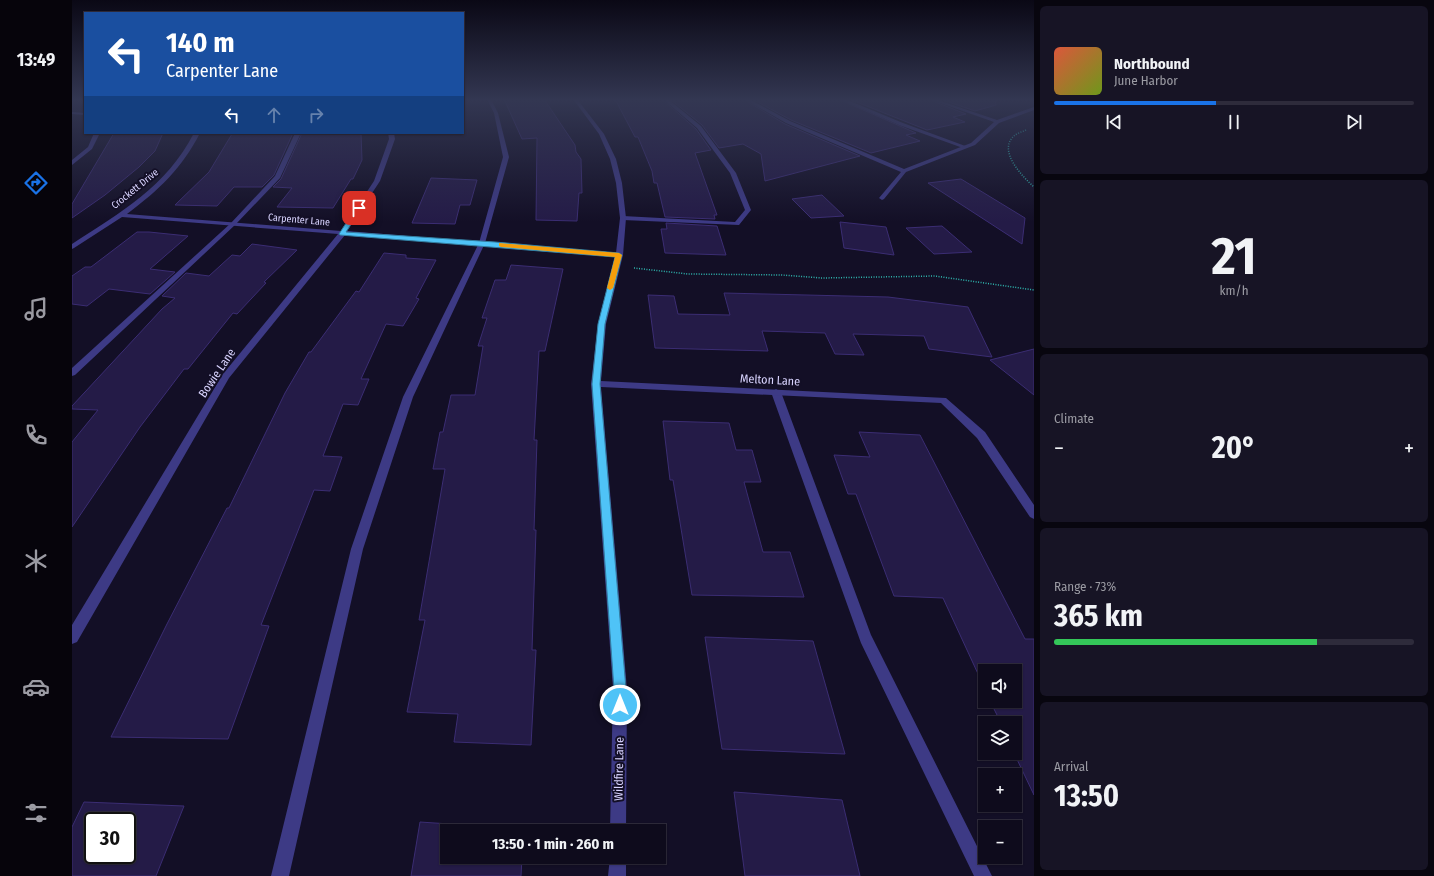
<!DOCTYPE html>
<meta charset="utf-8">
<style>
:root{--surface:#0e0b1c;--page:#171425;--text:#f1f3f6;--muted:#9b9ba3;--line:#2e2b3b;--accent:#1a73e8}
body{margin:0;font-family:"Fira Sans Condensed",sans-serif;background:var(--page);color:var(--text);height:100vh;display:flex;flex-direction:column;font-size:15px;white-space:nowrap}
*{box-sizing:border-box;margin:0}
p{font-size:13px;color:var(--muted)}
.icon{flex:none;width:22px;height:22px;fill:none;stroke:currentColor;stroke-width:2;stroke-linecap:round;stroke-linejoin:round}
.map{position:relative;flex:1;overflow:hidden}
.sheet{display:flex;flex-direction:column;gap:6px;padding:6px;background:#08060f;width:400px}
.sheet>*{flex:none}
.hud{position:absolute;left:12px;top:12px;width:380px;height:122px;border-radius:0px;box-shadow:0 1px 3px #0004,0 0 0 1px var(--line);background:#1a4fa0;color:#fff;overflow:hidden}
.tools{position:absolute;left:906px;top:664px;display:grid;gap:8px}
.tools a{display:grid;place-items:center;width:44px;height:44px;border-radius:0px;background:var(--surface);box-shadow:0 1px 3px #0004,0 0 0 1px var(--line);font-size:20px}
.speed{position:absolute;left:12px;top:812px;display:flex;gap:8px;font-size:20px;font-weight:700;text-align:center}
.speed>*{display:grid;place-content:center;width:52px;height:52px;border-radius:50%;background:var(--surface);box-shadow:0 1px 3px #0004,0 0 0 1px var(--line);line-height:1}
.speed .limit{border:2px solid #111;border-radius:6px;background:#fff;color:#111}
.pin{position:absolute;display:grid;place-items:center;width:34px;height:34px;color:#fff;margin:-17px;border-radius:8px;box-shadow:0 2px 6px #0006}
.me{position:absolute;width:44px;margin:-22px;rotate:0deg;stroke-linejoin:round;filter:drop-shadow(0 0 3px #0008)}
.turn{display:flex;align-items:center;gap:14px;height:84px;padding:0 16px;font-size:18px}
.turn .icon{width:52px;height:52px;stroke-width:2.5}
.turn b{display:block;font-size:28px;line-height:34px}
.lanes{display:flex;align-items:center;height:38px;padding:0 16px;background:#0003;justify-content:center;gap:20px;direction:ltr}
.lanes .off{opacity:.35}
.big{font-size:30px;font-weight:700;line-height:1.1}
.sheet .card{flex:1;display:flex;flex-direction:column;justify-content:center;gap:6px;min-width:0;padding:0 14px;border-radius:6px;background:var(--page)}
.sheet .dial{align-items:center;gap:0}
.dial b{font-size:52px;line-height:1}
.song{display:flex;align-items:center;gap:12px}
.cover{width:48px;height:48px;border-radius:6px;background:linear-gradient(135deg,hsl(10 70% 55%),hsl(80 70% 35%))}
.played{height:4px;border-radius:2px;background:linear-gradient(90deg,var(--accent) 45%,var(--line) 45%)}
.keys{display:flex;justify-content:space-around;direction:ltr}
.heat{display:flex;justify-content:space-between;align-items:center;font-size:22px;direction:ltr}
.charge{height:6px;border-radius:3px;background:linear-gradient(90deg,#34c759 73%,var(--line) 0)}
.trip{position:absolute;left:368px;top:824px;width:226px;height:40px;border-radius:0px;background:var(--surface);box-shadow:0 1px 3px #0004,0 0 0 1px var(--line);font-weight:700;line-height:40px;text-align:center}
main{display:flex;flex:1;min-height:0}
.tabs{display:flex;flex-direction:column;width:72px;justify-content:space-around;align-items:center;background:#06040b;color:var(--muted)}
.tabs .icon{width:28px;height:28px}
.tabs .current{color:var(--accent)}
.tabs b{font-size:18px;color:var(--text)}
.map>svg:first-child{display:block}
.building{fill:#241b47;stroke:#3b2d73;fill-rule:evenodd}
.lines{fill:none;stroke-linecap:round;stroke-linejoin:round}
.path{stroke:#2fb8b0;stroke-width:1.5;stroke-dasharray:1 1.5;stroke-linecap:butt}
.lane{fill:#3d3a85;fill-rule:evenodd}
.street{fill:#3d3a85;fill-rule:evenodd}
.route{fill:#4fc3f7;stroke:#337fa1}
.slow{fill:#f59e0b}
.labels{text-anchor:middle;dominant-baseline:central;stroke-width:4;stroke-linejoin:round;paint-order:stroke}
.far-street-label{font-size:10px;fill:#d9d4ff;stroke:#130f26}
.street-label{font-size:12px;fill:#d9d4ff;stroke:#130f26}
</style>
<main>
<nav class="tabs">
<b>13:49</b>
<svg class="icon current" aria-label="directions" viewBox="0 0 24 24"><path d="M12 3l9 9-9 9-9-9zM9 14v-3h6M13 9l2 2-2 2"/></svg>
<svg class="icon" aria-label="music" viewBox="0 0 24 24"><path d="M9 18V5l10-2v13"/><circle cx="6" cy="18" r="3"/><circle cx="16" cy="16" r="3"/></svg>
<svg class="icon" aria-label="phone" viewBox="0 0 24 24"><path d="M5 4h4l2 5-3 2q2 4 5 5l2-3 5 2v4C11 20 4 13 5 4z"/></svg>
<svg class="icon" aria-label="climate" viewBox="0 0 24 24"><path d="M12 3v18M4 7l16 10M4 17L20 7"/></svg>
<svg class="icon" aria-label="car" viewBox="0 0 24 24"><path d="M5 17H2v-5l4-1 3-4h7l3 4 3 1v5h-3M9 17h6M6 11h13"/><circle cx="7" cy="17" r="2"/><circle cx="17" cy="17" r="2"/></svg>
<svg class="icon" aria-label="filters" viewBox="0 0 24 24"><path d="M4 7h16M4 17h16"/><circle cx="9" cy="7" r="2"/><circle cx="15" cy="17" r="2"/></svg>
</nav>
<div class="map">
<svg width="962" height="876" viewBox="0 0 962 876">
<rect width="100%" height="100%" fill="#130f26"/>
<path class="building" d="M 432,99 L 472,99 L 503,145 L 504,152 L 509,159 L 510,193 L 507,193 L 505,221 L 464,220 L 465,138 L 450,139 Z
M 543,99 L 590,99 L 624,129 L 639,150 L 623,153 L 645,215 L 642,215 L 643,219 L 593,217 L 585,183 L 582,183 L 580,171 L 566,137 L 563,137 Z
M 598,99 L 671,99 L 713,124 L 788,156 L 693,181 L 689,154 L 671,144 L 647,148 L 630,125 Z
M 680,99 L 766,99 L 844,133 L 834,135 L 848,141 L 799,153 L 719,120 Z
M 777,99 L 856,99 L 894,114 L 881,117 L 893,122 L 855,130 Z
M 868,99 L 923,99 L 924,105 L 903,111 Z
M 42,133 L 91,133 L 83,151 L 67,167 L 33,195 L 0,218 L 0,204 Z
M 183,133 L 221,133 L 202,175 L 190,187 L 162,187 L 145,206 L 103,205 L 137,172 L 160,134 Z
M 230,133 L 289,133 L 290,160 L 281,179 L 279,179 L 261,208 L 205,207 L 220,188 L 201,187 L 209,179 Z
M 359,178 L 405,180 L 398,205 L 388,205 L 383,224 L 340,223 Z
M 889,179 L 953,218 L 950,244 L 856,183 Z
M 750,195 L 772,216 L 739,218 L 720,199 Z
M 768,222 L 814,227 L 822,255 L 772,248 Z
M 594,223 L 645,226 L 654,255 L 593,253 L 589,229 L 595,229 Z
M 870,226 L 900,252 L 862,254 L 834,228 Z
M 65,232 L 77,232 L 116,236 L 78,269 L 103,272 L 78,294 L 37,289 L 15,306 L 0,304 L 0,276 L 13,267 L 19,267 Z
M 180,244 L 225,250 L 192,282 L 194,283 L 165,314 L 161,313 L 116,369 L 112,369 L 68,427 L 0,527 L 0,442 L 26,410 L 0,409 L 0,406 L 90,309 L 103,298 L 90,296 L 114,273 L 137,276 L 160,255 L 168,256 Z
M 312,253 L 334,255 L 334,258 L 364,260 L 344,298 L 347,299 L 331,326 L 314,324 L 289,379 L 297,379 L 286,405 L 271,404 L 251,456 L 270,457 L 258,491 L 242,490 L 189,625 L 197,626 L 156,739 L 39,737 L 95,624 L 155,508 L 157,508 L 213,393 L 237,352 L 239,352 L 284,291 L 287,292 Z
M 439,265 L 491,269 L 473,351 L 467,351 L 462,440 L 465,440 L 462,530 L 464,530 L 460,650 L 464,650 L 459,745 L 382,742 L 386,714 L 335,712 L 353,620 L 347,620 L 373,469 L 361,469 L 368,432 L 371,432 L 379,395 L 403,395 L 411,346 L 406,346 L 415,318 L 410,318 L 423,280 L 434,280 Z
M 652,293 L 816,297 L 896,307 L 920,357 L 857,349 L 852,336 L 781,334 L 792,355 L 763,354 L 753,333 L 690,331 L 696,351 L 583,348 L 576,295 L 602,296 L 606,314 L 658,315 Z
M 962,349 L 962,395 L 918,360 Z
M 591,421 L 657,423 L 664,450 L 680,450 L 689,482 L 672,482 L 691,552 L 718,552 L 732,597 L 620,595 L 601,480 L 598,480 Z
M 787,432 L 848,435 L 953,639 L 962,639 L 962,795 L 942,753 L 943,723 L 929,723 L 918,701 L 943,701 L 943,671 L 913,671 L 913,689 L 871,598 L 822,596 L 784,494 L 776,494 L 762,455 L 798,457 Z
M 633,637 L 741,641 L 773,754 L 650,749 Z
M 662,792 L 770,800 L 788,876 L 673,876 Z
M 12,802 L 112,806 L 84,876 L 0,876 L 0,827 ZM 21,821 L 55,821 L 55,855 L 21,855 Z
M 348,822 L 452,829 L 452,831 L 375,831 L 375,857 L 450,857 L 449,876 L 339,876 Z"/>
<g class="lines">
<path class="path" d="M 954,130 C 950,132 945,133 942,136 C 925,151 951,177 962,187
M 562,268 L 616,274 L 710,275 L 750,278 L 863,276 L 962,290"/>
<path class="lane" d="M 415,99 L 419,99 L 426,113 L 437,157 L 413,243 L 341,397 L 291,549 L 217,876 L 199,876 L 279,549 L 331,397 L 407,243 L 431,157 L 422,113 Z
M 591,99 L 596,99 L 629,126 L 664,173 L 679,210 L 667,225 L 551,220 L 548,218 L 551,216 L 663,222 L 673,210 L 658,173 L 625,128 Z
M 767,99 L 773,99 L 831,123 L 896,147 L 891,148 L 827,125 Z
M 958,99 L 962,99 L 962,101 Z
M 0,112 L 13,113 L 13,115 L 0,114 Z
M 22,133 L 28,133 L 20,149 L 0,165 L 0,160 L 16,147 Z
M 223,133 L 229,133 L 208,178 L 163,225 L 3,375 L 0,376 L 0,368 L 159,223 L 203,176 Z
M 704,389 L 709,392 L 799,635 L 920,876 L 902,876 L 789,643 L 699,392 Z"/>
<path class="street" d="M 501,99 L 505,99 L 532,134 L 544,159 L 550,183 L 554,218 L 551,255 L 534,324 L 529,381 L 874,398 L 913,432 L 962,505 L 962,519 L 958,517 L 905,438 L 869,403 L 529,387 L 555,689 L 554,831 L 538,831 L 541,689 L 519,384 L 526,324 L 543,257 L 273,235 L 157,378 L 5,642 L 0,644 L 0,625 L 151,374 L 266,234 L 50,217 L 2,248 L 0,249 L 0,244 C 49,212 94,187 122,133 L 128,133 C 110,168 87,190 55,214 L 269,231 L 302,181 L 317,139 L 316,133 L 322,133 L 323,139 L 308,181 L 275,231 L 544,253 L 548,218 L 544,183 L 538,159 L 527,134 Z
M 672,99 L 677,99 L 718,121 L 832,169 L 899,143 L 922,122 L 857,99 L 863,99 L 925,120 L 962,107 L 962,110 L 927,123 L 903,145 L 834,172 L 812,199 L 810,200 L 807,198 L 829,172 L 714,123 Z
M 538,857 L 554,857 L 554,876 L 536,876 Z"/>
</g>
<linearGradient id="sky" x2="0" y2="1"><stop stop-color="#0a0815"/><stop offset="0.45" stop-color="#333752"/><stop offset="1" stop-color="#333752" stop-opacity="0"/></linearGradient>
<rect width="962" height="222" fill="url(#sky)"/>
<path class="route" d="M 285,206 L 290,208 L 274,232 L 423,242 L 547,253 L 550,255 L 533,324 L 528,384 L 554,689 L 554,705 L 552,709 L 548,711 L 543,709 L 541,705 L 542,689 L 520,384 L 526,324 L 543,257 L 268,235 L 267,234 Z"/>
<path class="slow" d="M 427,243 L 547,253 L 550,255 L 541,288 L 538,290 L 535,288 L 543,257 L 429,247 L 427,246 Z"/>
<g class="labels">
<g class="far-street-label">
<text transform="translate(63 189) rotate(-39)">Crockett Drive</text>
<text transform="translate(227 220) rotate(5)">Carpenter Lane</text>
</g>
<g class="street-label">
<text transform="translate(145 373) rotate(-56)">Bowie Lane</text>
<text transform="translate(698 380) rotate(3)">Melton Lane</text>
<text transform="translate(547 769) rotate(-89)">Wildfire Lane</text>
</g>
</g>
</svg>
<div class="tools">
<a><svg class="icon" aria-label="sound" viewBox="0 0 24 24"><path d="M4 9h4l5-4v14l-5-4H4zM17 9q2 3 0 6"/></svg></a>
<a><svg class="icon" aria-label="layers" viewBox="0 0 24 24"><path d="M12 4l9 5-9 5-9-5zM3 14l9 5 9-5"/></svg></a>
<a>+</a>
<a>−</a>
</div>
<div class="speed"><div class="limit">30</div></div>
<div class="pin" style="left:287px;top:208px;background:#d93025"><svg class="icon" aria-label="arrive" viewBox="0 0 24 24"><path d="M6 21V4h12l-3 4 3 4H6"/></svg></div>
<svg class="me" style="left:548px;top:705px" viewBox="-20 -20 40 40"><circle r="17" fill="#4fc3f7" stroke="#fff" stroke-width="3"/><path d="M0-11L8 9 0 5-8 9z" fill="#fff"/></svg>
<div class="trip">13:50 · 1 min · 260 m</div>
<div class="hud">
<div class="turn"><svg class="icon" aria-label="left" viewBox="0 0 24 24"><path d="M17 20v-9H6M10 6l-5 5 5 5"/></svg><div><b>140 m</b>Carpenter Lane</div></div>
<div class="lanes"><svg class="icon" aria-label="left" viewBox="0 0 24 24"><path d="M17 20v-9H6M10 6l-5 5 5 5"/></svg><svg class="icon off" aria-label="ahead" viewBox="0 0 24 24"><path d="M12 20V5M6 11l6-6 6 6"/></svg><svg class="icon off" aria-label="right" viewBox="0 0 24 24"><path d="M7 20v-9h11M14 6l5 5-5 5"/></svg></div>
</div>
</div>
<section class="sheet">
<div class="card">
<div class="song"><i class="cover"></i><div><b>Northbound</b><p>June Harbor</p></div></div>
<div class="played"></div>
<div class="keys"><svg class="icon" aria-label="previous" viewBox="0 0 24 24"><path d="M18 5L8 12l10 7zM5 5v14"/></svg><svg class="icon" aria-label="pause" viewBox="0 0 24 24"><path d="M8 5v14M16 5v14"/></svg><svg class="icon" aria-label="next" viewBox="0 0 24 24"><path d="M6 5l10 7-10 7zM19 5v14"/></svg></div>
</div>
<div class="card dial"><b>21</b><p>km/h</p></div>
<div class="card"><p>Climate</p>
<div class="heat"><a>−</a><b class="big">20°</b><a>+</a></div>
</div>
<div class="card"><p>Range · 73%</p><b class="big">365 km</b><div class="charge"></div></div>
<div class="card"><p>Arrival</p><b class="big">13:50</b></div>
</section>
</main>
